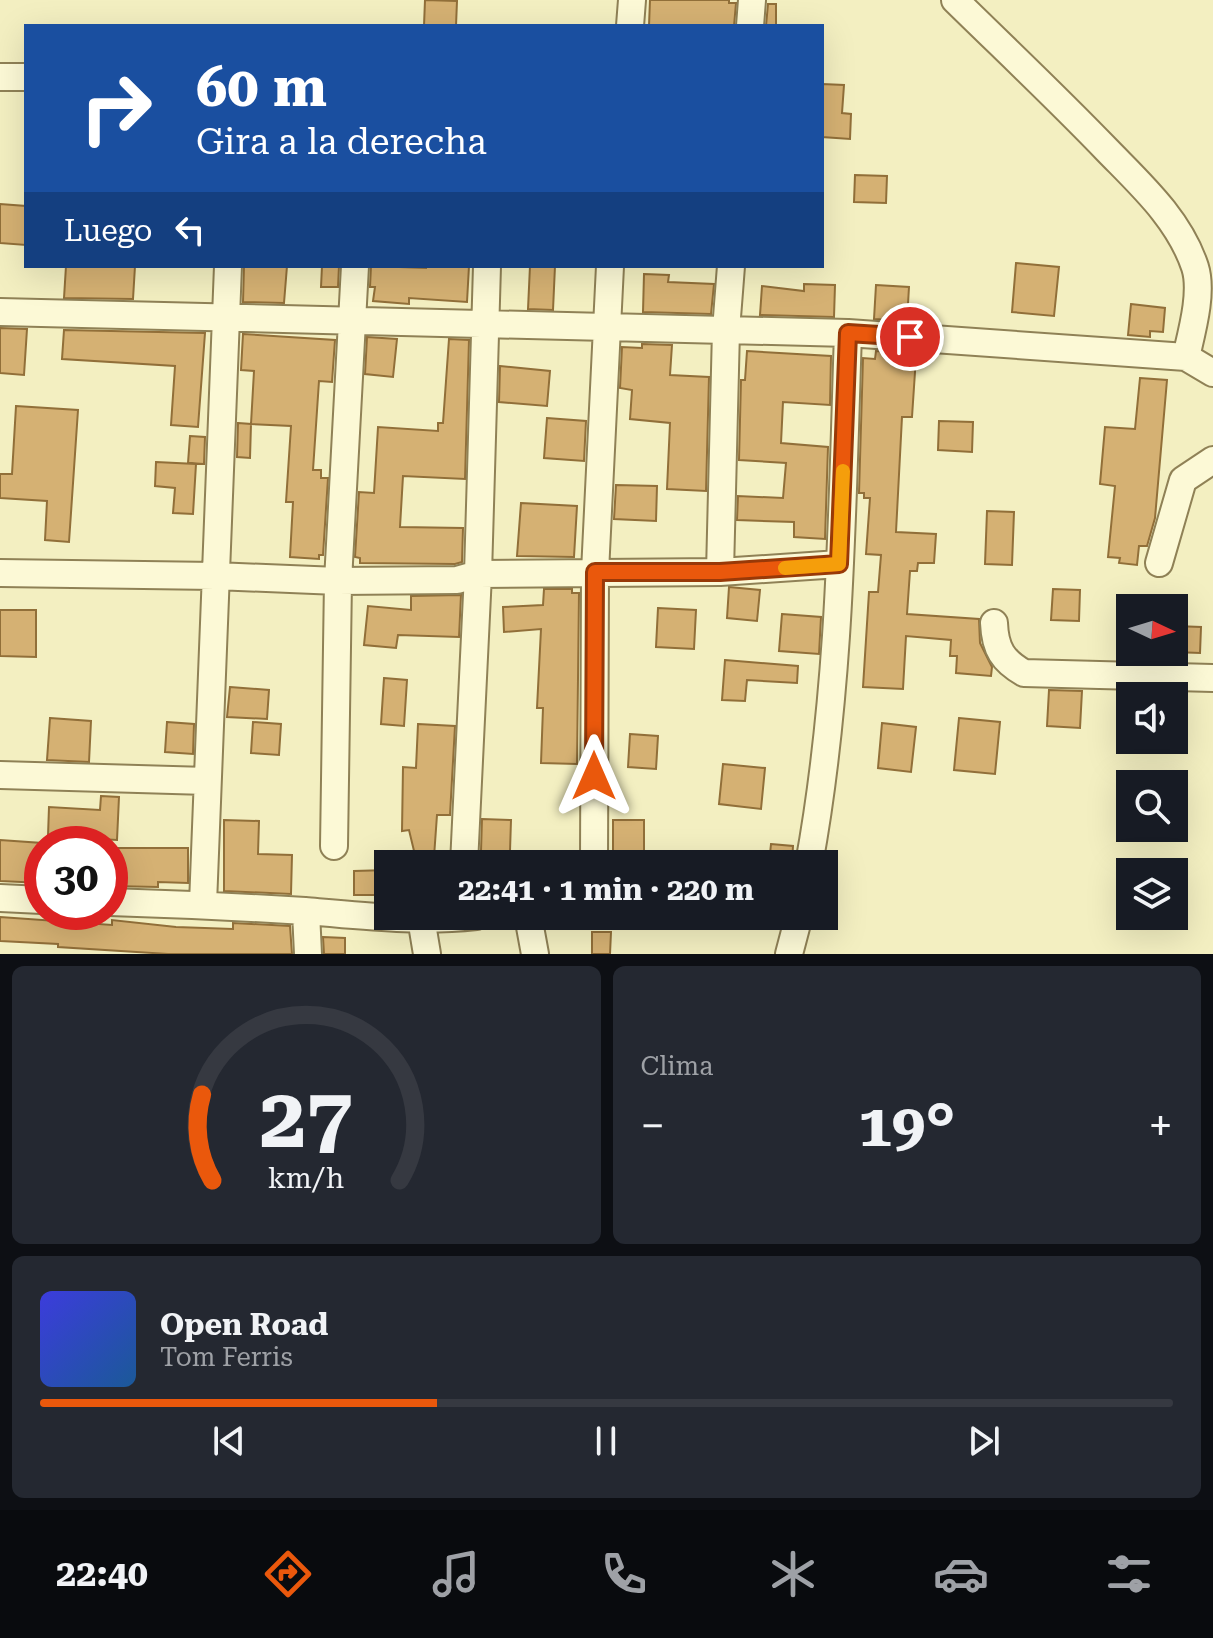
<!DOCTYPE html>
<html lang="es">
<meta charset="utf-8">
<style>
:root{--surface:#171b24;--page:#242831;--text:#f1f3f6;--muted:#9ea1a6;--line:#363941;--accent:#ea580c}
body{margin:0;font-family:"Roboto Serif",serif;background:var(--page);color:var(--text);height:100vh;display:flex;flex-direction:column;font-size:30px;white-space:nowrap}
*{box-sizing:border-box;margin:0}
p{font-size:26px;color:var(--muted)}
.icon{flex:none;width:44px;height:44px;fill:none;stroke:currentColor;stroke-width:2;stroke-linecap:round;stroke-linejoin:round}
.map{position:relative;height:954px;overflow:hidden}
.side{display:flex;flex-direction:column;gap:12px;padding:12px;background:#0d0f14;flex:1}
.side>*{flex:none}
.banner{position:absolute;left:24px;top:24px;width:800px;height:244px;border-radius:0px;box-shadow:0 8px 32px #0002;background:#1a4fa0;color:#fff;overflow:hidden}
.needle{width:52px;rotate:94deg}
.buttons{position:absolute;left:1116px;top:594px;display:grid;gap:16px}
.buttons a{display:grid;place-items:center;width:72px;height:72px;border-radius:0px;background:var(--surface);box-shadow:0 8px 32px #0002;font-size:40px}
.speed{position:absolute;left:24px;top:826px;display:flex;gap:16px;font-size:40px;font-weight:700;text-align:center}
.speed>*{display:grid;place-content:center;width:104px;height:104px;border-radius:50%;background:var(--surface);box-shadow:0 8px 32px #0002;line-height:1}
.speed .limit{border:12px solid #d22;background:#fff;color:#111}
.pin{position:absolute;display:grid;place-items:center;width:68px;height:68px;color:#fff;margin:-34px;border:4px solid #fff;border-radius:50%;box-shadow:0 2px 8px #0007}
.me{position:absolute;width:88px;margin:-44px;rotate:0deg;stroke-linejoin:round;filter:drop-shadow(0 0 6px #0008)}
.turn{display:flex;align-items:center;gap:28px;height:168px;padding:0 40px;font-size:36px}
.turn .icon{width:104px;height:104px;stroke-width:2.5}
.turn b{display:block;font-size:56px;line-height:68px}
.then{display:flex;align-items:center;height:76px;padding:0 40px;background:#0003;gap:16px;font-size:30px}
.big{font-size:60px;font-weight:700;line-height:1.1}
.side .tile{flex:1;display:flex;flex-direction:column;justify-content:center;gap:12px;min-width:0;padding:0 28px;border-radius:12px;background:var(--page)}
.side .dial{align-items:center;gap:0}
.dial svg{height:208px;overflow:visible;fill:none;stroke:var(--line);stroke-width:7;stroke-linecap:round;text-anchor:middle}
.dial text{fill:var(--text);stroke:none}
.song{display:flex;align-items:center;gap:24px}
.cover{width:96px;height:96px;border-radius:12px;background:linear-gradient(135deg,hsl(240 70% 55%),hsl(210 70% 35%))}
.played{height:8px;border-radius:4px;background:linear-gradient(90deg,var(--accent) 35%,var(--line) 35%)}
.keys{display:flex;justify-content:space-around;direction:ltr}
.heat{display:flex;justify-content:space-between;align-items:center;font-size:44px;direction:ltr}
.side .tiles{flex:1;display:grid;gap:12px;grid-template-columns:1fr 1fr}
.tile:last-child{grid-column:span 2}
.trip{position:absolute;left:374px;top:850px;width:464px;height:80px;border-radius:0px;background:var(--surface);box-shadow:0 8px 32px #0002;font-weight:700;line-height:80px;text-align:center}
.tab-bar{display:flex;height:128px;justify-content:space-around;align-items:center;background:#090b0e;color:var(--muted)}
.tab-bar .icon{width:56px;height:56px}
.tab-bar .on{color:var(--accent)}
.tab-bar b{font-size:36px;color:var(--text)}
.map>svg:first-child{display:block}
.building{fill:#d5b173;stroke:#916f39;stroke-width:2}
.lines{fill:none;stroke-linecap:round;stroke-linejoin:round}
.minor-casing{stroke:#8f8156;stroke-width:30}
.minor{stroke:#fcf9d6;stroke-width:26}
.route-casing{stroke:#983908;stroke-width:20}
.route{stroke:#ea580c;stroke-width:14}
.slow{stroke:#f59e0b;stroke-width:14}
</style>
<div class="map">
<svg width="1213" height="954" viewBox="0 0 1213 954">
<rect width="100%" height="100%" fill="#f3efc1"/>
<path class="building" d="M 425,0 L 457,1 L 456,26 L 424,26 Z
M 650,0 L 729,0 L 729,3 L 736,3 L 734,26 L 649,26 Z
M 768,4 L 776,4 L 776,26 L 766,26 Z
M 822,84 L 844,85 L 842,113 L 851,114 L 850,139 L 822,137 Z
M 855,175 L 887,176 L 886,203 L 854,202 Z
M 0,204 L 26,206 L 26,245 L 0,243 Z
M 1016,263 L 1059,267 L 1054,316 L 1012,312 Z
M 66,266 L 135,266 L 133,299 L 64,298 Z
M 244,266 L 287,266 L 284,303 L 243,302 Z
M 322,266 L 339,266 L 338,287 L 321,287 Z
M 371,266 L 426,268 L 426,266 L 469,266 L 467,302 L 409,298 L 409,304 L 373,301 L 375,287 L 370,287 Z
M 530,266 L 555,266 L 553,310 L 528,309 Z
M 644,274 L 669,275 L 668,282 L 714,284 L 711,314 L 643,312 Z
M 804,284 L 835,285 L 834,317 L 760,315 L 762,286 L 804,291 Z
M 876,285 L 909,287 L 907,321 L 874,319 Z
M 1131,304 L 1165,308 L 1163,332 L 1150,331 L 1150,337 L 1128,335 Z
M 0,328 L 27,329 L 24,375 L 0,373 Z
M 64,330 L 205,333 L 198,427 L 171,425 L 175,366 L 62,359 Z
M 243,334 L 335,340 L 332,382 L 319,381 L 313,470 L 321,470 L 321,478 L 328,478 L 323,555 L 319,555 L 319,559 L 290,557 L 293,502 L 286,502 L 291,426 L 251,424 L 254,371 L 241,370 Z
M 367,337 L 397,339 L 393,377 L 365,374 Z
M 449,339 L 469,340 L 465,479 L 403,476 L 400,527 L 463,528 L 462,562 L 455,564 L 360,563 L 360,558 L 355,557 L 359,492 L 374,493 L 378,427 L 438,431 L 438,423 L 443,423 Z
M 642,344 L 672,345 L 670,375 L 709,377 L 706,491 L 667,489 L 670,423 L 630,419 L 632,390 L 620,388 L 622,347 L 642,348 Z
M 747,351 L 831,356 L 830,405 L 783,402 L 781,443 L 828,447 L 825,539 L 794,537 L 794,522 L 737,520 L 738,496 L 783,498 L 786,463 L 739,460 L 741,380 L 745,380 Z
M 876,351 L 905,353 L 905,356 L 916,357 L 912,417 L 902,417 L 896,532 L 936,534 L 934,563 L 918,563 L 917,571 L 910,571 L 907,614 L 979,619 L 980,643 L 992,667 L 991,676 L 956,673 L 957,656 L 950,656 L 951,640 L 906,636 L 903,689 L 863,687 L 869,592 L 878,592 L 881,555 L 866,554 L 870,498 L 864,498 L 864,493 L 859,493 L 863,358 L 875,359 Z
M 500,366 L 550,371 L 547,406 L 499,402 Z
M 1140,378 L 1167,380 L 1155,518 L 1147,546 L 1139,546 L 1137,565 L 1119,563 L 1120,558 L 1108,557 L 1115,486 L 1100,484 L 1105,427 L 1135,429 Z
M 16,406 L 78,410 L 69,542 L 45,540 L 47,501 L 0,498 L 0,474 L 12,474 Z
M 547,418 L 586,421 L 584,461 L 544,458 Z
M 939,421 L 973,422 L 972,452 L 938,450 Z
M 238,423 L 251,424 L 250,458 L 237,457 Z
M 190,436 L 205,437 L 204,464 L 188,463 Z
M 156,462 L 196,464 L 193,514 L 173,513 L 175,488 L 155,486 Z
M 616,485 L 657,486 L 656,521 L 614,519 Z
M 521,503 L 577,506 L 574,557 L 517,556 Z
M 987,511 L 1014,512 L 1012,565 L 985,564 Z
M 729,587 L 760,590 L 757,621 L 727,618 Z
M 544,589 L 572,589 L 572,593 L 579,593 L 577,764 L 541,763 L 543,708 L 537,708 L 541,629 L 504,632 L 503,607 L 543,605 Z
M 1053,589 L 1080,590 L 1079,621 L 1051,620 Z
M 461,595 L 459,637 L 398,635 L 396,648 L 364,645 L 368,606 L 411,610 L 411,596 Z
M 658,608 L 696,610 L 694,649 L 656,647 Z
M 0,610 L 36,610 L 36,657 L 0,656 Z
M 782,614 L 821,617 L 819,654 L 779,651 Z
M 1175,626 L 1201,627 L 1200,653 L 1174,652 Z
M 725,660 L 798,666 L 797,683 L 747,680 L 745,701 L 722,700 Z
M 384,678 L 407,680 L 404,726 L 381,724 Z
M 230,687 L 269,690 L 267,719 L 227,717 Z
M 1049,690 L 1082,691 L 1080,728 L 1047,726 Z
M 50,718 L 91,721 L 89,762 L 47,760 Z
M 959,718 L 1000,722 L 995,774 L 954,770 Z
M 167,722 L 194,724 L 193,754 L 165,752 Z
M 253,722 L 281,724 L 279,755 L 251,753 Z
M 882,723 L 916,727 L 911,772 L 878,768 Z
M 418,724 L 455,726 L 450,815 L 437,815 L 434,857 L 415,855 L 409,830 L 402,831 L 403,767 L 416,768 Z
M 630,734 L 658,736 L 656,769 L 628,767 Z
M 723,764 L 765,768 L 761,809 L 719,804 Z
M 101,796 L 119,797 L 117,840 L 48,836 L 49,807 L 100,810 Z
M 482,819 L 511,820 L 510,851 L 481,851 Z
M 224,820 L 259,821 L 258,854 L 292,855 L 291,894 L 224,891 Z
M 613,820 L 644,820 L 644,864 L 613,864 Z
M 0,840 L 42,843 L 42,883 L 0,881 Z
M 771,844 L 793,846 L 792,864 L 769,864 Z
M 110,848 L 188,848 L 188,883 L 158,882 L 158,887 L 110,886 Z
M 388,870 L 388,895 L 354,895 L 354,871 Z
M 0,917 L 112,925 L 112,920 L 176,927 L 233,929 L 233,923 L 290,926 L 292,954 L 168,954 L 58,947 L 58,944 L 0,941 Z
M 592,932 L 611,932 L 610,954 L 592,954 Z
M 323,937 L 345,938 L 345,954 L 324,954 Z"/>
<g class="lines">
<defs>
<path id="minor" d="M 955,0 C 1006,50 1058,99 1107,150 C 1141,185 1179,219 1195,267 C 1203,292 1192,331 1186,357
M 630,26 L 632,0
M 750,26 L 752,0
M 0,77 L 26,77
M 0,312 L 848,333 L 1186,357 L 1213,373
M 1159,563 L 1183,480 L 1213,460
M 720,572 L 726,330 L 731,266
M 0,573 L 215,576 L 338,581 L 457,580 L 478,574 L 720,572 L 839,564
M 994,623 C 995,649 1003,661 1024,673 L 1213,678
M 0,775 L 207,781
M 334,846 L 338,581 L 355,266
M 464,864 L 478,574 L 487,266
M 594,864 L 595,572 L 610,266
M 809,864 C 841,689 842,510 848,333
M 0,898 L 42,900
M 110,902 C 175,904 240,907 305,911 C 362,916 419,922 476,916
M 203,904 L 228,266
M 306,912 L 308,954
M 528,916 L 535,954
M 421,918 L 427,954
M 789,954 L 799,916"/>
</defs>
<use href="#minor" class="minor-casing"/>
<use href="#minor" class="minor"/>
</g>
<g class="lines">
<defs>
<path id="route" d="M 594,776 L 595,572 L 720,572 L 839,564 L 848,333 L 910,337"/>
</defs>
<use href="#route" class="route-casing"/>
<use href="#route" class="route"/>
<path class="slow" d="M 785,568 L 839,564 L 843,471"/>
</g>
</svg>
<div class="buttons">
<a><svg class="needle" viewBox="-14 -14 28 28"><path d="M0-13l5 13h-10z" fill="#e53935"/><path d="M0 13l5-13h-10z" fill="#9ea1a6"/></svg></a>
<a><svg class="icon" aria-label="sound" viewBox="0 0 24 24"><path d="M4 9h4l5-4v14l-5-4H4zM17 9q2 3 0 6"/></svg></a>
<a><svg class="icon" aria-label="search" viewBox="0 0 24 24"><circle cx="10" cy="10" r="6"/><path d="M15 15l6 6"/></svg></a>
<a><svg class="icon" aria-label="layers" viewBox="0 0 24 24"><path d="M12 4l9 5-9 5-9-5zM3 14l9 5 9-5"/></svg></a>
</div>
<div class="speed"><div class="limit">30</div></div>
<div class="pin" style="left:910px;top:337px;background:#d93025"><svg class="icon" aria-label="arrive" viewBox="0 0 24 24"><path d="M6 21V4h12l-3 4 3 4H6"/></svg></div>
<svg class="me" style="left:594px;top:776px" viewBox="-20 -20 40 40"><path d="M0-17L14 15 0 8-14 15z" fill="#ea580c" stroke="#fff" stroke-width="4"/></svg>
<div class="trip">22:41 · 1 min · 220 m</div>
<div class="banner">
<div class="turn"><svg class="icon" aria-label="right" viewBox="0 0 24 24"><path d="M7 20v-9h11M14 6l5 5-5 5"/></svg><div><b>60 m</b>Gira a la derecha</div></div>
<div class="then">Luego<svg class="icon" aria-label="left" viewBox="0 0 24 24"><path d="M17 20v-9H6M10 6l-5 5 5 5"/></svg></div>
</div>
</div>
<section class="side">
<div class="tiles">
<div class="tile dial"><svg viewBox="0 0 100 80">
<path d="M14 69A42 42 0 1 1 86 69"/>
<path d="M14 69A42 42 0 0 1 10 36" stroke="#ea580c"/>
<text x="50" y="56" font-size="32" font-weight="700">27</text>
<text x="50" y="72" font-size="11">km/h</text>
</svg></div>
<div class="tile"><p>Clima</p>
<div class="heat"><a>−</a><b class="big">19°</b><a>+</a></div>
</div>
<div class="tile">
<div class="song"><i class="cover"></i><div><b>Open Road</b><p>Tom Ferris</p></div></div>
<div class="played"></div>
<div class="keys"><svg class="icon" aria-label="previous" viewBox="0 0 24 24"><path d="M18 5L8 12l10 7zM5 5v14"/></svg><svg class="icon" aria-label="pause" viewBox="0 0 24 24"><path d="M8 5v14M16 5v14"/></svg><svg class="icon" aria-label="next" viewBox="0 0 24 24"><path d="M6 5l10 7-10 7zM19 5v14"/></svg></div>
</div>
</div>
</section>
<nav class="tab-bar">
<b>22:40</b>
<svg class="icon on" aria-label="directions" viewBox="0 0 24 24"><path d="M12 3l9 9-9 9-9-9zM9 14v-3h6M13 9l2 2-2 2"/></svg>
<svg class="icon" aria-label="music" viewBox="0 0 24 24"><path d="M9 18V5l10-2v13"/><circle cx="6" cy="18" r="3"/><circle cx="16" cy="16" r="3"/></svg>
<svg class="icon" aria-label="phone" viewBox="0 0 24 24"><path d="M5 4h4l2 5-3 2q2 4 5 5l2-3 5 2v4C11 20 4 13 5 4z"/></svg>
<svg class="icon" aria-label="climate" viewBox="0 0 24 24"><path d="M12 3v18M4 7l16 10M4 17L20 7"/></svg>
<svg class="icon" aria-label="car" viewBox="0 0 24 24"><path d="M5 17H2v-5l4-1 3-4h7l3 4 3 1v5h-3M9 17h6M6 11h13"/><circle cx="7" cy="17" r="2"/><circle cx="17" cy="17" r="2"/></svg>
<svg class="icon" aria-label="filters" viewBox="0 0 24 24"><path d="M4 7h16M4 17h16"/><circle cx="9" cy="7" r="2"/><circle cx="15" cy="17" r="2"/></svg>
</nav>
